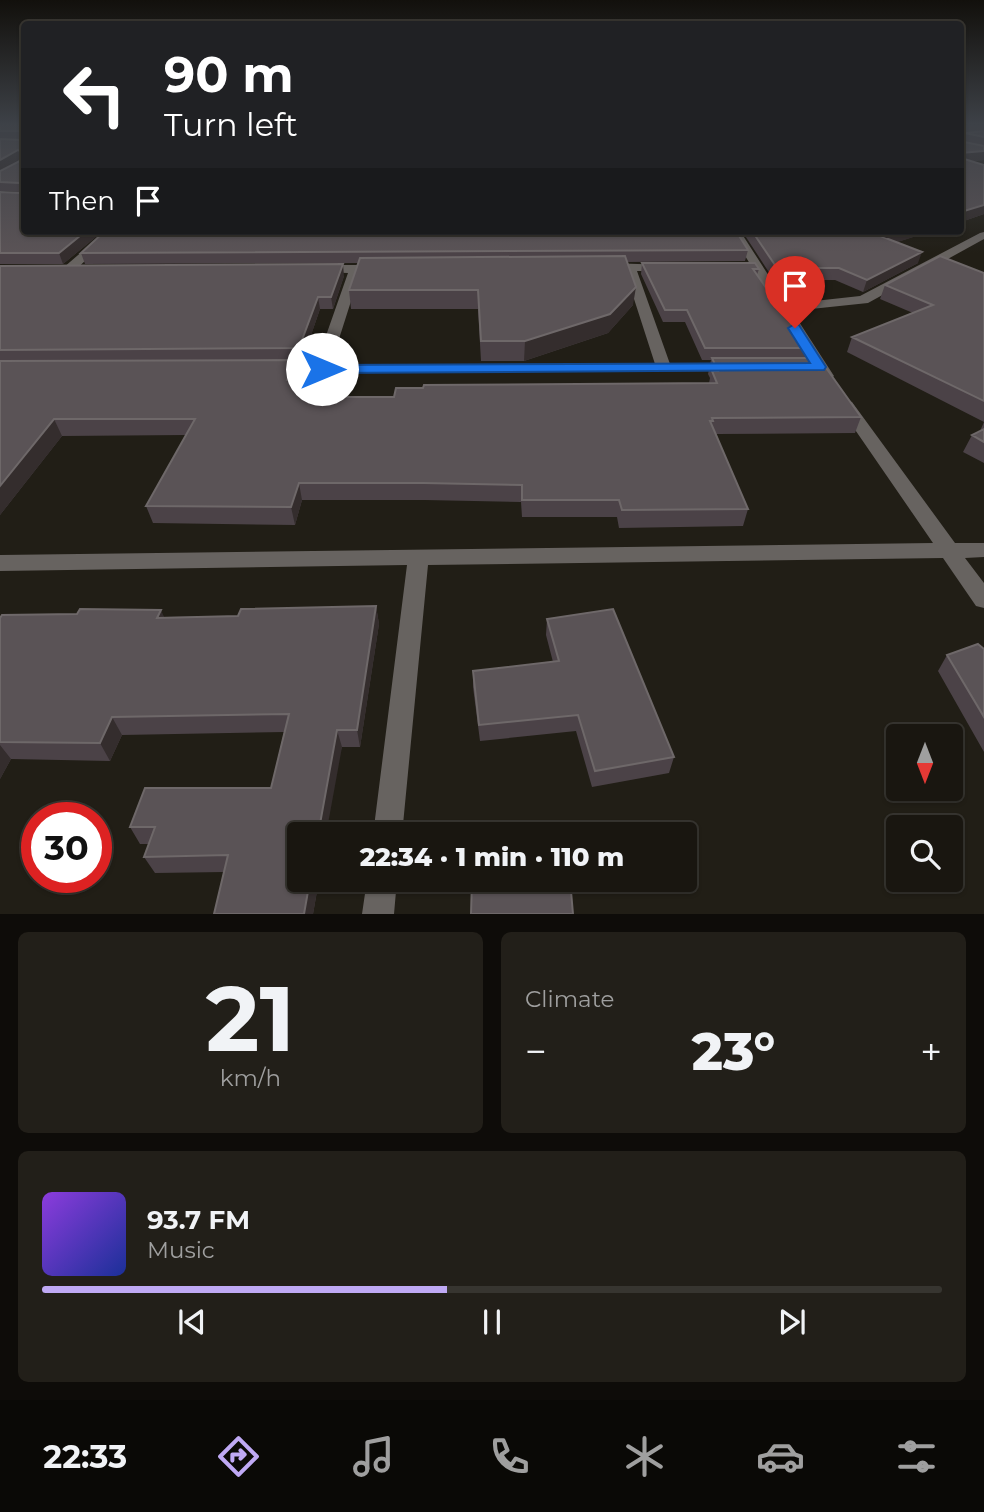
<!DOCTYPE html>
<meta charset="utf-8">
<style>
:root{--surface:#191610;--page:#221f19;--text:#f1f3f6;--muted:#9f9f9f;--line:#373530;--accent:#bfa9f4}
body{margin:0;font-family:Montserrat,sans-serif;background:var(--page);color:var(--text);height:100vh;display:flex;flex-direction:column;font-size:26px;white-space:nowrap}
*{box-sizing:border-box;margin:0}
p{font-size:23px;color:var(--muted)}
.icon{flex:none;width:38px;height:38px;fill:none;stroke:currentColor;stroke-width:2;stroke-linecap:round;stroke-linejoin:round}
.map{position:relative;height:914px;overflow:hidden}
.side{display:flex;flex-direction:column;gap:18px;padding:18px;background:#0e0c09;flex:1}
.side>*{flex:none}
.guide{position:absolute;left:21px;top:21px;width:943px;height:214px;border-radius:7px;box-shadow:0 2px 5px #0004,0 0 0 2px var(--line);background:#202124;color:#fff;overflow:hidden}
.needle{width:46px;rotate:180deg}
.controls{position:absolute;left:886px;top:724px;display:grid;gap:14px}
.controls a{display:grid;place-items:center;width:77px;height:77px;border-radius:7px;background:var(--surface);box-shadow:0 2px 5px #0004,0 0 0 2px var(--line);font-size:35px}
.speed{position:absolute;left:21px;top:802px;display:flex;gap:14px;font-size:35px;font-weight:700;text-align:center}
.speed>*{display:grid;place-content:center;width:91px;height:91px;border-radius:50%;background:var(--surface);box-shadow:0 2px 5px #0004,0 0 0 2px var(--line);line-height:1}
.speed .limit{border:10px solid #d22;background:#fff;color:#111}
.pin{position:absolute;display:grid;place-items:center;width:60px;height:60px;color:#fff;margin:-72px -30px;border-radius:50% 50% 50% 0;rotate:-45deg;box-shadow:0 0 7px #0007}
.pin .icon{rotate:45deg}
.me{position:absolute;width:77px;margin:-38px;rotate:90deg;stroke-linejoin:round;filter:drop-shadow(0 0 5px #0008)}
.turn{display:flex;align-items:center;gap:24px;height:147px;padding:0 28px;font-size:32px}
.turn .icon{width:91px;height:91px;stroke-width:2.5}
.turn b{display:block;font-size:49px;line-height:60px}
.then{display:flex;align-items:center;height:66px;padding:0 28px;background:#0003;gap:14px;font-size:26px}
.big{font-size:52px;font-weight:800;line-height:1.1}
.side .tile{flex:1;display:flex;flex-direction:column;justify-content:center;gap:10px;min-width:0;padding:0 24px;border-radius:10px;background:var(--page)}
.side .dial{align-items:center;gap:0}
.dial b{font-size:91px;line-height:1}
.song{display:flex;align-items:center;gap:21px}
.cover{width:84px;height:84px;border-radius:10px;background:linear-gradient(135deg,hsl(270 70% 55%),hsl(230 70% 35%))}
.played{height:7px;border-radius:4px;background:linear-gradient(90deg,var(--accent) 45%,var(--line) 45%)}
.keys{display:flex;justify-content:space-around;direction:ltr}
.heat{display:flex;justify-content:space-between;align-items:center;font-size:38px;direction:ltr}
.side .tiles{flex:1;display:grid;gap:18px;grid-template-columns:1fr 1fr}
.tile:last-child{grid-column:span 2}
.trip{position:absolute;left:287px;top:822px;width:410px;height:70px;border-radius:7px;background:var(--surface);box-shadow:0 2px 5px #0004,0 0 0 2px var(--line);font-weight:800;line-height:70px;text-align:center}
.dock{display:flex;height:112px;justify-content:space-around;align-items:center;background:#0a0906;color:var(--muted)}
.dock .icon{width:49px;height:49px}
.dock .current{color:var(--accent)}
.dock b{font-size:32px;color:var(--text)}
.map>svg:first-child{display:block}
.lines{fill:none;stroke-linecap:round;stroke-linejoin:round}
.minor{fill:#676360;fill-rule:evenodd}
.wall{fill:#4b4247}
.shaded-wall{fill:#342d2d}
.building{fill:#5a5356;stroke:#6e6869;stroke-width:2}
.route{fill:#1a73e8;stroke:#114b97;stroke-width:2}
</style>
<div class="map">
<svg width="984" height="914" viewBox="0 0 984 914">
<rect width="100%" height="100%" fill="#211e16"/>
<g class="lines">
<path class="minor" d="M 984,133 L 984,137 L 961,139 L 961,135 Z
M 106,231 L 117,231 L 71,274 L 63,274 L 63,268 Z
M 730,231 L 740,231 L 787,304 L 860,296 L 980,233 L 984,232 L 984,239 L 868,303 L 792,311 L 834,376 L 826,381 L 818,376 Z
M 606,263 L 670,265 L 670,269 L 666,271 L 637,271 L 670,364 L 732,364 L 737,365 L 739,368 L 737,371 L 274,373 L 267,369 L 274,365 L 316,364 L 348,273 L 315,272 L 313,269 L 319,265 L 379,265 L 385,269 L 379,273 L 360,273 L 331,364 L 655,364 L 625,271 L 602,269 L 602,265 Z
M 846,400 L 852,402 L 955,543 L 984,543 L 984,557 L 965,558 L 984,583 L 984,608 L 976,606 L 943,558 L 428,565 L 402,835 L 373,835 L 407,565 L 0,571 L 0,555 L 933,543 L 838,405 Z
M 367,880 L 397,880 L 394,914 L 362,914 Z"/>
</g>
<path class="wall" d="M 0,125 L 24,125 L 24,231 L 103,231 L 63,264 L 0,264 L 0,192 L 20,193 L 20,192 L 0,191 Z
M 961,125 L 984,125 L 984,131 L 963,132 L 964,133 L 962,138 L 963,139 L 965,133 L 984,131 L 984,160 L 972,161 L 984,214 L 961,222 Z
M 742,231 L 932,231 L 897,242 L 918,263 L 863,292 L 835,280 L 774,280 Z
M 748,250 L 745,261 L 627,262 L 633,305 L 608,333 L 524,361 L 481,361 L 478,309 L 351,309 L 349,290 L 358,263 L 85,264 L 81,253 Z
M 642,263 L 759,269 L 757,275 L 808,348 L 805,358 L 861,417 L 855,433 L 716,434 L 748,509 L 743,526 L 619,528 L 617,517 L 522,517 L 521,502 L 425,500 L 302,500 L 295,525 L 153,523 L 146,506 L 186,435 L 62,436 L 0,515 L 0,266 L 344,276 L 333,309 L 320,309 L 302,361 L 294,362 L 297,376 L 295,380 L 324,397 L 394,397 L 709,383 L 710,378 L 708,374 L 711,360 L 702,360 L 685,322 L 663,322 L 641,274 Z
M 984,273 L 984,422 L 847,352 L 852,337 L 913,313 L 880,299 L 885,285 Z
M 984,422 L 984,463 L 963,452 L 972,435 L 980,431 Z
M 376,606 L 379,624 L 360,747 L 342,747 L 299,880 L 319,880 L 313,914 L 224,872 L 155,873 L 144,857 L 149,844 L 140,844 L 130,827 L 271,788 L 284,732 L 122,735 L 110,761 L 11,759 L 0,779 L 0,618 L 164,617 L 238,616 Z
M 547,619 L 674,757 L 669,773 L 592,787 L 576,731 L 480,741 L 473,687 L 473,671 L 553,662 L 546,635 Z
M 984,649 L 984,752 L 938,671 L 947,655 Z"/>
<path class="shaded-wall" d="M 18,150 L 21,159 L 0,172 L 0,160 Z
M 984,151 L 984,160 L 961,162 L 961,153 Z
M 984,205 L 984,214 L 961,222 L 961,212 Z
M 86,231 L 103,231 L 63,264 L 59,253 Z
M 901,231 L 932,231 L 879,248 L 883,237 Z
M 922,252 L 918,263 L 863,292 L 867,280 Z
M 343,264 L 344,276 L 333,309 L 331,297 Z
M 636,287 L 633,305 L 608,333 L 524,361 L 525,341 Z
M 318,297 L 320,309 L 302,361 L 299,348 Z
M 294,360 L 297,376 L 290,396 L 287,380 Z
M 321,380 L 324,396 L 316,397 Z
M 54,419 L 62,436 L 0,515 L 0,486 Z
M 299,483 L 302,500 L 295,525 L 291,507 Z
M 376,606 L 379,624 L 360,747 L 357,730 Z
M 161,610 L 169,628 L 157,618 Z
M 112,717 L 122,735 L 110,761 L 100,743 Z
M 337,730 L 342,747 L 326,835 L 318,835 Z
M 0,745 L 11,759 L 0,779 Z
M 310,880 L 319,880 L 313,914 L 304,914 Z"/>
<path class="building" d="M 0,125 L 24,125 L 24,231 L 86,231 L 59,253 L 0,253 L 0,192 L 20,193 L 23,185 L 20,183 L 0,182 L 0,171 L 22,160 L 22,151 L 18,150 L 0,160 L 0,139 L 21,140 L 23,133 L 21,131 L 0,131 Z
M 961,125 L 963,125 L 962,130 L 964,133 L 962,135 L 964,142 L 984,146 L 984,151 L 961,153 Z
M 984,131 L 984,137 L 965,133 Z
M 961,158 L 984,165 L 984,205 L 961,212 Z
M 105,231 L 736,231 L 748,250 L 81,253 Z
M 752,231 L 901,231 L 883,237 L 922,252 L 867,280 L 839,268 L 777,268 Z
M 625,256 L 636,287 L 610,314 L 525,341 L 481,341 L 478,290 L 349,290 L 360,258 Z
M 940,256 L 984,273 L 984,401 L 852,337 L 933,305 L 885,285 Z
M 642,263 L 755,263 L 759,269 L 753,269 L 808,348 L 705,348 L 687,310 L 665,310 Z
M 343,264 L 331,297 L 318,297 L 299,348 L 0,350 L 0,266 Z
M 712,358 L 819,358 L 861,417 L 712,418 L 713,421 L 710,421 L 748,509 L 622,510 L 619,500 L 522,500 L 522,485 L 424,483 L 299,483 L 291,507 L 146,506 L 195,419 L 54,419 L 0,486 L 0,361 L 294,360 L 287,380 L 321,380 L 316,397 L 394,397 L 396,388 L 423,388 L 424,385 L 717,383 L 712,371 L 718,371 Z
M 984,429 L 984,442 L 972,435 Z
M 376,606 L 357,730 L 337,730 L 318,835 L 299,835 L 299,880 L 310,880 L 304,914 L 214,914 L 228,855 L 144,857 L 155,827 L 130,827 L 145,788 L 271,788 L 289,714 L 112,717 L 100,743 L 0,742 L 0,618 L 2,615 L 77,614 L 80,609 L 161,610 L 157,618 L 238,616 L 241,609 Z
M 613,609 L 674,757 L 595,771 L 578,715 L 479,725 L 473,671 L 559,661 L 547,619 Z
M 978,644 L 984,649 L 984,717 L 947,655 Z
M 472,880 L 570,880 L 573,914 L 471,914 Z"/>
<linearGradient id="sky" x2="0" y2="1"><stop stop-color="#12100c"/><stop offset="0.49" stop-color="#3d4147"/><stop offset="1" stop-color="#3d4147" stop-opacity="0"/></linearGradient>
<rect width="984" height="253" fill="url(#sky)"/>
<path class="route" d="M 795,324 L 799,325 L 826,367 L 824,370 L 322,373 L 315,369 L 322,365 L 810,363 L 788,328 Z"/>
</svg>
<div class="controls">
<a><svg class="needle" viewBox="-14 -14 28 28"><path d="M0-13l5 13h-10z" fill="#e53935"/><path d="M0 13l5-13h-10z" fill="#9f9f9f"/></svg></a>
<a><svg class="icon" aria-label="search" viewBox="0 0 24 24"><circle cx="10" cy="10" r="6"/><path d="M15 15l6 6"/></svg></a>
</div>
<div class="speed"><div class="limit">30</div></div>
<div class="pin" style="left:795px;top:328px;background:#d93025"><svg class="icon" aria-label="arrive" viewBox="0 0 24 24"><path d="M6 21V4h12l-3 4 3 4H6"/></svg></div>
<svg class="me" style="left:322px;top:369px" viewBox="-20 -20 40 40"><circle r="19" fill="#fff"/><path d="M0-13L10 11 0 6-10 11z" fill="#1a73e8"/></svg>
<div class="trip">22:34 · 1 min · 110 m</div>
<div class="guide">
<div class="turn"><svg class="icon" aria-label="left" viewBox="0 0 24 24"><path d="M17 20v-9H6M10 6l-5 5 5 5"/></svg><div><b>90 m</b>Turn left</div></div>
<div class="then">Then<svg class="icon" aria-label="arrive" viewBox="0 0 24 24"><path d="M6 21V4h12l-3 4 3 4H6"/></svg></div>
</div>
</div>
<section class="side">
<div class="tiles">
<div class="tile dial"><b>21</b><p>km/h</p></div>
<div class="tile"><p>Climate</p>
<div class="heat"><a>−</a><b class="big">23°</b><a>+</a></div>
</div>
<div class="tile">
<div class="song"><i class="cover"></i><div><b>93.7 FM</b><p>Music</p></div></div>
<div class="played"></div>
<div class="keys"><svg class="icon" aria-label="previous" viewBox="0 0 24 24"><path d="M18 5L8 12l10 7zM5 5v14"/></svg><svg class="icon" aria-label="pause" viewBox="0 0 24 24"><path d="M8 5v14M16 5v14"/></svg><svg class="icon" aria-label="next" viewBox="0 0 24 24"><path d="M6 5l10 7-10 7zM19 5v14"/></svg></div>
</div>
</div>
</section>
<nav class="dock">
<b>22:33</b>
<svg class="icon current" aria-label="directions" viewBox="0 0 24 24"><path d="M12 3l9 9-9 9-9-9zM9 14v-3h6M13 9l2 2-2 2"/></svg>
<svg class="icon" aria-label="music" viewBox="0 0 24 24"><path d="M9 18V5l10-2v13"/><circle cx="6" cy="18" r="3"/><circle cx="16" cy="16" r="3"/></svg>
<svg class="icon" aria-label="phone" viewBox="0 0 24 24"><path d="M5 4h4l2 5-3 2q2 4 5 5l2-3 5 2v4C11 20 4 13 5 4z"/></svg>
<svg class="icon" aria-label="climate" viewBox="0 0 24 24"><path d="M12 3v18M4 7l16 10M4 17L20 7"/></svg>
<svg class="icon" aria-label="car" viewBox="0 0 24 24"><path d="M5 17H2v-5l4-1 3-4h7l3 4 3 1v5h-3M9 17h6M6 11h13"/><circle cx="7" cy="17" r="2"/><circle cx="17" cy="17" r="2"/></svg>
<svg class="icon" aria-label="filters" viewBox="0 0 24 24"><path d="M4 7h16M4 17h16"/><circle cx="9" cy="7" r="2"/><circle cx="15" cy="17" r="2"/></svg>
</nav>
